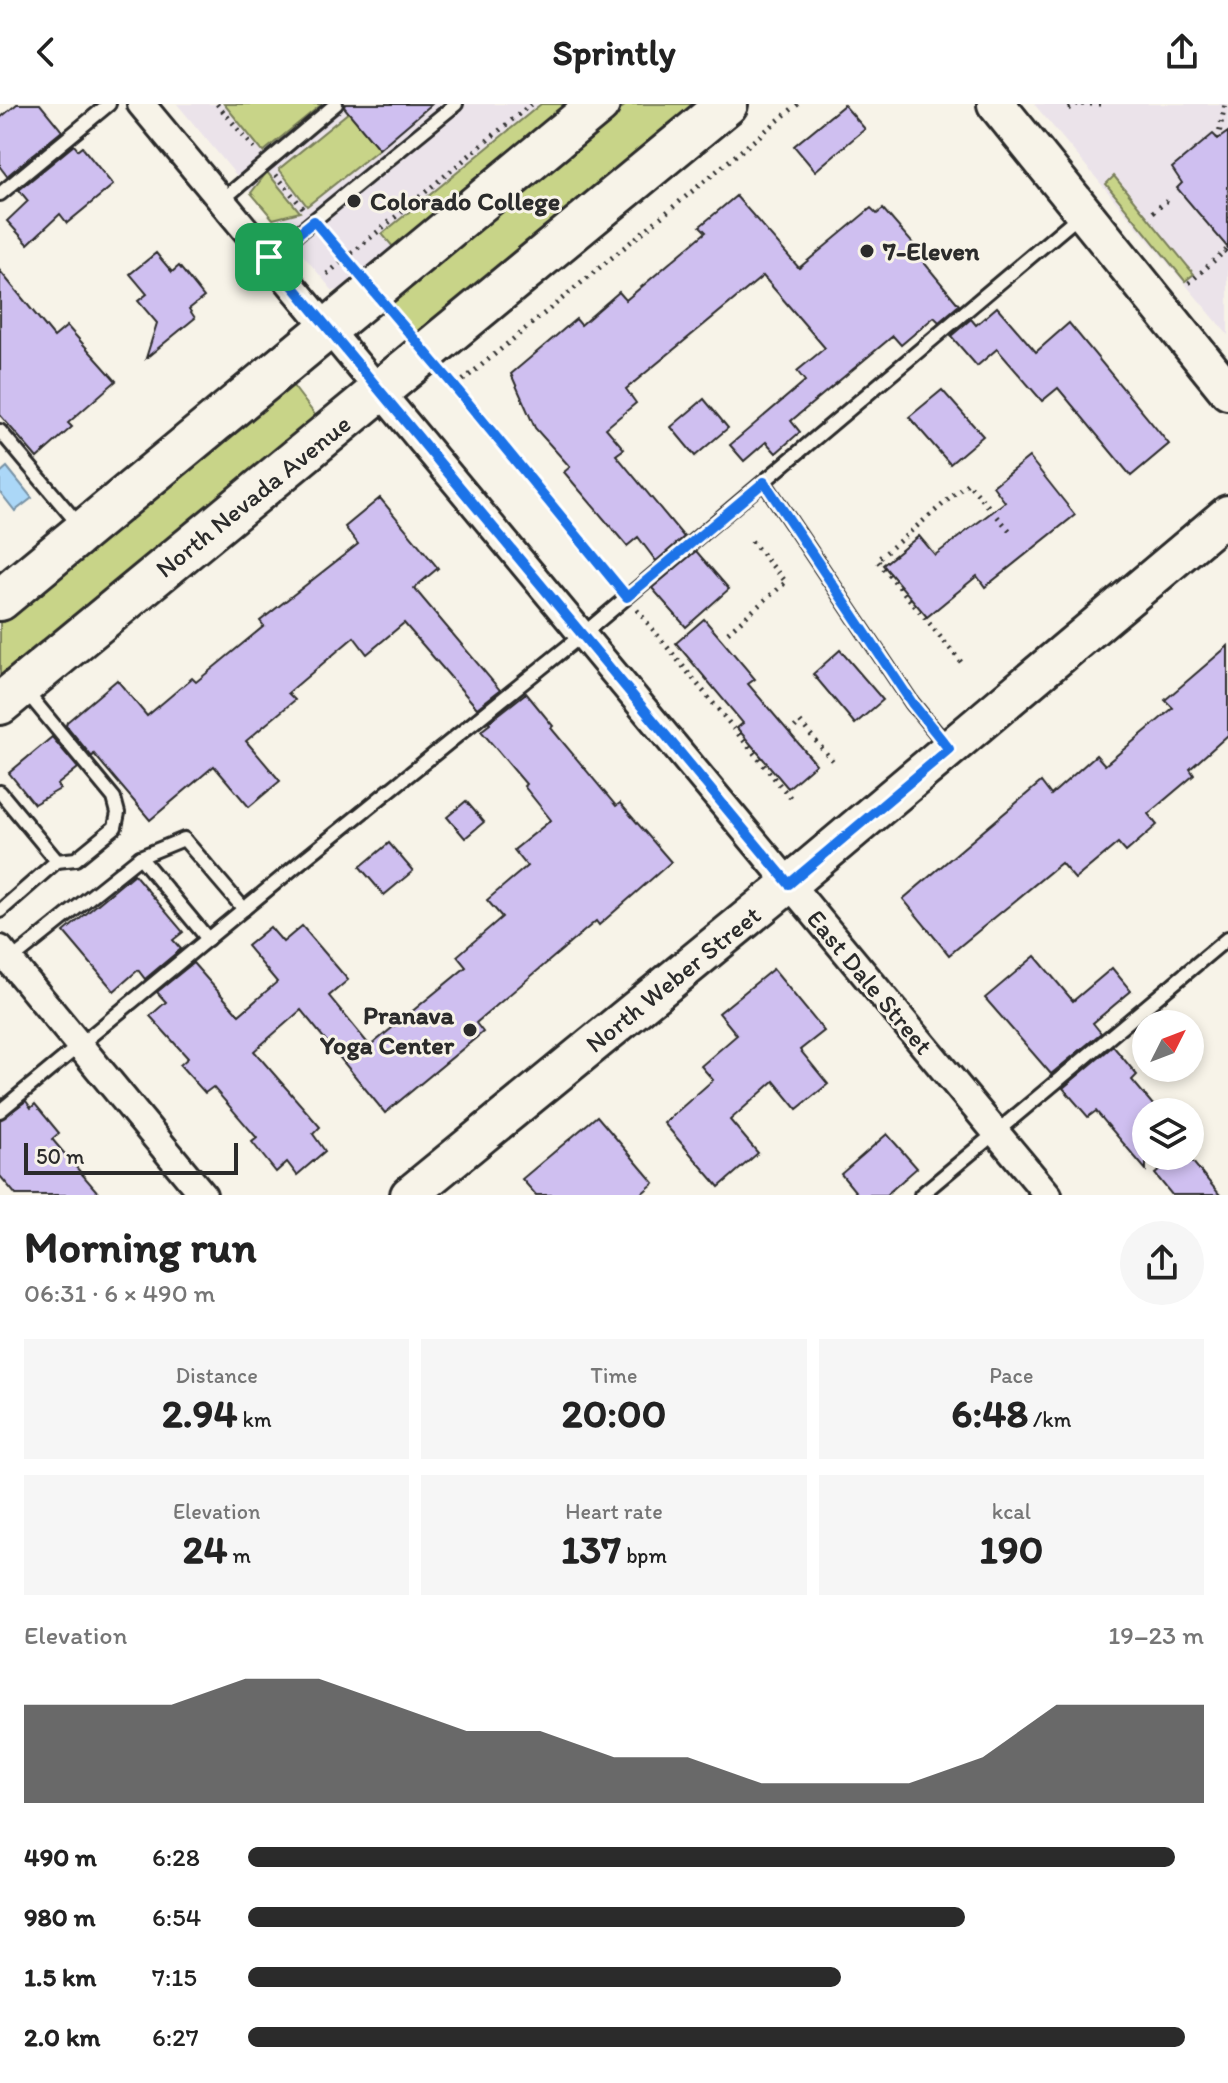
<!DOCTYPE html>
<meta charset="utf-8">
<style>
:root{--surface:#fff;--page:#f6f6f6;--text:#222;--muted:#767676;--accent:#2b2b2b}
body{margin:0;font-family:Itim,sans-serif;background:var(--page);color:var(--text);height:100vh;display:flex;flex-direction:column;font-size:30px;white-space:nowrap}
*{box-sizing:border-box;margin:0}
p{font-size:26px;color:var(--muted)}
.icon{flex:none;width:44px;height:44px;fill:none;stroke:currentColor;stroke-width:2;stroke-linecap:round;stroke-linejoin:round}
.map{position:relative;height:1091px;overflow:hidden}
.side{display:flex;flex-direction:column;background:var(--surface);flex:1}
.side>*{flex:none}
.needle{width:52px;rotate:48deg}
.fabs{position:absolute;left:1132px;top:906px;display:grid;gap:16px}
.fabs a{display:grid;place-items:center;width:72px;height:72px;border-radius:50%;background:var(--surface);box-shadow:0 4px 12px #0003;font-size:40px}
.scale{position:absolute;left:24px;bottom:20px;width:214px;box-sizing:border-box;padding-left:8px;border:4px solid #2b2b2b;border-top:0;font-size:22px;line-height:28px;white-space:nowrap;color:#2b2b2b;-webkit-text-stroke:6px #f7f3e8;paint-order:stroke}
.pin{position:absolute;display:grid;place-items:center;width:68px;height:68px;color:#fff;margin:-34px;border-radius:16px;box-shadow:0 4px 12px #0006}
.round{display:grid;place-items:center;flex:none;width:84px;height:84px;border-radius:42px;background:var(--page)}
.headline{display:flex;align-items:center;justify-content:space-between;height:136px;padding:0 24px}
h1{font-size:44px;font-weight:800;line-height:60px}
.stats{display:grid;grid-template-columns:repeat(3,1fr);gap:12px;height:136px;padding:8px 24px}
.stats div{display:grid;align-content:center;border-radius:0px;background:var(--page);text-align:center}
.stats b{font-size:40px;font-weight:800}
.stats small{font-size:22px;font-weight:400}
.stats p{font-size:22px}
.chart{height:224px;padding:16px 24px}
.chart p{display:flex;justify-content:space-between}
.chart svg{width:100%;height:144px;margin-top:8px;fill:var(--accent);opacity:.7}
ul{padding:0 24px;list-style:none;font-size:26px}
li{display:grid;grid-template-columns:128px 96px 1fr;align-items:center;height:60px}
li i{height:20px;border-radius:10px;background:var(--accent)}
header{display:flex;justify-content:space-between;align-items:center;height:104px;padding:0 24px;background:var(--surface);font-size:36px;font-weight:800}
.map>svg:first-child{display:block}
</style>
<header><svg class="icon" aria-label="back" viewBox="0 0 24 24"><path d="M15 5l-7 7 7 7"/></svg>Sprintly<svg class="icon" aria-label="share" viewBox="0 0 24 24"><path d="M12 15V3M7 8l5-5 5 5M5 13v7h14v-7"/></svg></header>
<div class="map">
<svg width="1228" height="1091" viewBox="0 0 1228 1091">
<rect width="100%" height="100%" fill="#f7f3e8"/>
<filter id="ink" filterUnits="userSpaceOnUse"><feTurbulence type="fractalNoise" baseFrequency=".0125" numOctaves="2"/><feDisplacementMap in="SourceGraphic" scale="16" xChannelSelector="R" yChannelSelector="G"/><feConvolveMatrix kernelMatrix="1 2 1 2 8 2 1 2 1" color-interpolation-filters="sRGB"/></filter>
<g filter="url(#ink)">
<g fill="#ebe3ea">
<polygon points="177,0 568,0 343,185 333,187"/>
<polygon points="1034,0 1228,0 1228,231"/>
</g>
<g fill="#c8d488" stroke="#7a805a" stroke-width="2">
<polygon points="224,0 322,0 263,48"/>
<polygon points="541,0 568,0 394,144 382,130"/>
<polygon points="627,0 694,0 414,231 386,198"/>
<polygon points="349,8 379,45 307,102 279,65"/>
<polygon points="267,68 300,108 273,115 251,89"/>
<polygon points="1114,72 1194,170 1185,177 1106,80"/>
<polygon points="290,278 316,312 0,573 0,519"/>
</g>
<polygon fill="#abd7f7" stroke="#7892a5" stroke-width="2" points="7,363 32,394 15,407 0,388 0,369"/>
<g fill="#cfbff0" stroke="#2b2b2b" stroke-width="2">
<polygon points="17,0 40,0 62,27 7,72 0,63 0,14"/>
<polygon points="345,0 432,0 379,45 344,3"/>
<polygon points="844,1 865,25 815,67 794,42"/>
<polygon points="1228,28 1228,144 1177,84 1182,79 1172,64 1213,30 1218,35"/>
<polygon points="74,41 78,46 82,43 113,81 67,119 60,110 28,140 7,117 28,97 19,86"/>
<polygon points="736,92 799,164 871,104 877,110 883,105 915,142 912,144 959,201 939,218 934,213 901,241 893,232 791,317 800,328 776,349 766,338 744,357 730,341 805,277 797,267 825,244 763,172 626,285 636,299 606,324 624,345 616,351 684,433 656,457 638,433 627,442 564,368 570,363 535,324 511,270 576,215 581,221 619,188 626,196 706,128 700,122"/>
<polygon points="156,149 172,168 179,162 204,193 189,205 195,214 146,254 157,219 138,197 147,190 130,170"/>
<polygon points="0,167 54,233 67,222 116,277 68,319 72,323 37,354 0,311"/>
<polygon points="997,203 1036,248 1069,219 1169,340 1131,372 1058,284 1042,297 997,245 977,262 951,232 971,215 976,221"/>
<polygon points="942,286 983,332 950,360 909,313"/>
<polygon points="704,295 728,324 695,352 671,323"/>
<polygon points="1029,353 1075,411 985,483 977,472 927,513 883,461 919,432 935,451 1005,398 993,382"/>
<polygon points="380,394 438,464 414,484 500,586 477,604 404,519 367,550 354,533 288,589 295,596 246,637 280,677 249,703 214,662 150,716 94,650 92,653 66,621 67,618 117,576 147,612 192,574 196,578 264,522 260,517 358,440 345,423"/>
<polygon points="696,447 729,485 686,523 652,484"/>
<polygon points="704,515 755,575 748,580 816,660 788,684 737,624 743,619 676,539"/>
<polygon points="1228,542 1228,631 1190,665 1194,671 1148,710 1157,721 1126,748 1118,739 1075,775 1061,759 949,851 903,795 1041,678 1051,691 1096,651 1105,661 1173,604 1165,596"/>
<polygon points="840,546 883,596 855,620 813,570"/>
<polygon points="526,589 553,622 551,624 616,702 620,699 671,758 599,821 596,817 476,919 483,928 385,1009 301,906 254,947 320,1023 313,1030 325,1047 297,1071 287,1058 276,1068 252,1038 257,1034 213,983 205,989 180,961 188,954 150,912 166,898 157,888 193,859 239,911 277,878 247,842 270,823 283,838 302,822 348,876 329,892 370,942 466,863 457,852 502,813 487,796 527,762 514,746 551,716 524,682 526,680 481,627 490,620 489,618"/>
<polygon points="52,633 78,664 57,681 60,685 34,700 9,669"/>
<polygon points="466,697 484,718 465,734 447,713"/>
<polygon points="389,739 413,767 384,791 360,763"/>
<polygon points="134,770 183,828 173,836 181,845 145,875 138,866 114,887 64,828"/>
<polygon points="1035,852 1073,897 1112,864 1131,887 1093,919 1101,929 1051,970 985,894"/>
<polygon points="773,865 824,927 800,946 828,980 797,1005 774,977 730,1016 758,1049 719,1083 664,1019 713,976 701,962 737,931 719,909"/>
<polygon points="1113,942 1137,971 1132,976 1159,1008 1146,1008 1146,1066 1096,1007 1088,1013 1063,984"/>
<polygon points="26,997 31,1004 35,1000 59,1029 52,1035 100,1091 16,1091 0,1072 0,1016"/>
<polygon points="597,1012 654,1079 640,1091 536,1091 522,1075"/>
<polygon points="887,1030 917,1064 886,1091 858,1091 841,1070"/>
<polygon points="1178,1052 1188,1052 1220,1091 1172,1091 1155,1070"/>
</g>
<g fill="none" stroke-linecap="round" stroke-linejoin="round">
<defs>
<g id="lane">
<polyline points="0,90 109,0"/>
<polyline points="221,97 336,0"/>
<polyline points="269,153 456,0"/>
<polyline points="0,327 79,421"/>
<polyline points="764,378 912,599 947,642"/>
<polyline points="24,585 114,694 118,709 115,723 76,755 57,757"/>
<polyline points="0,688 57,757 0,807"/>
<polyline points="140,753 208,835"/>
<polyline points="10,857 140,753 184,735 244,805"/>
<polyline points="0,1007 297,761 582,531 1081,110"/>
<polyline points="921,1091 1228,834"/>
</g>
<g id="street">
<polyline points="141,0 1048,1091"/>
<polyline points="0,845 203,1091"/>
</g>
<g id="secondary">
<polyline points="996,0 1228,287"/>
<polyline points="409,1091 789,780 1228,410"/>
</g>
<g id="primary">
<polyline points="0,496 599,0"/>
<polyline points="0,600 727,0"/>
</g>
</defs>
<use href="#lane" stroke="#2b2b2b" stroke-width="18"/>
<use href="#street" stroke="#2b2b2b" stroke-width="32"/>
<use href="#secondary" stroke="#2b2b2b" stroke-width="42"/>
<use href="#primary" stroke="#2b2b2b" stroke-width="46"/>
<g stroke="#2b2b2b" stroke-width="5" stroke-dasharray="2 6" stroke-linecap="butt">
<polyline points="217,0 255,45"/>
<polyline points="1082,0 1102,0"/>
<polyline points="1069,5 1077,0"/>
<polyline points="1218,35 1225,0"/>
<polyline points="276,71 303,104"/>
<polyline points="1153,108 1168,96"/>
<polyline points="325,130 352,162"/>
<polyline points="327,170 531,0"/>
<polyline points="1189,179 1225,147 1228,150"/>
<polyline points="616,479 455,283 798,0"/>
<polyline points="637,506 793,697"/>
<polyline points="728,528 786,478 748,433"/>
<polyline points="961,558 877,456 968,379 1010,427"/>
<polyline points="789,629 800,618 836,661"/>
</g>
<use href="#lane" stroke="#f7f3e8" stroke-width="12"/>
<use href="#street" stroke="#f7f3e8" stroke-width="26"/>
<use href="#secondary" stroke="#f7f3e8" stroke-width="36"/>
<use href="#primary" stroke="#f7f3e8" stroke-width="40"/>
</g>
</g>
<g fill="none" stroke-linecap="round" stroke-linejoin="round" filter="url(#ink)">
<defs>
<polygon id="route" points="314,117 455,283 627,493 764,378 912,599 949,645 789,780 269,153"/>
</defs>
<use href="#route" stroke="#fff" stroke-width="16"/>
<use href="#route" stroke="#1a73e8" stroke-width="10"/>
</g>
<g fill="#2b2b2b" stroke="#f7f3e8" stroke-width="3">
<circle cx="354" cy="97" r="8"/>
<circle cx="867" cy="147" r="8"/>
<circle cx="470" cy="926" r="8"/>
</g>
<g text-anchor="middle" stroke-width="6" stroke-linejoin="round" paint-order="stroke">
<g font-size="26" font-weight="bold" fill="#2b2b2b" stroke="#f7f3e8" text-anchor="start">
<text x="370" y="106">Colorado College</text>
<text x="883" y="156">7-Eleven</text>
<text x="454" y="920" text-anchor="end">Pranava<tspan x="454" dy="30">Yoga Center</tspan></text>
</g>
<g font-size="26" fill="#2b2b2b" stroke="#f7f3e8">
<text transform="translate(253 392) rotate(-39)" y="9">North Nevada Avenue</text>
<text transform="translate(673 875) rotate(-39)" y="9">North Weber Street</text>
<text transform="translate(870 878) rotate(50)" y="9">East Dale Street</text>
</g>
</g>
</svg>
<div class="fabs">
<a><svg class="needle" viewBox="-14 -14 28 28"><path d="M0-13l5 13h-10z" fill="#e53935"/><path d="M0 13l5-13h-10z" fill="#767676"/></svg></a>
<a><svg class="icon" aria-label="layers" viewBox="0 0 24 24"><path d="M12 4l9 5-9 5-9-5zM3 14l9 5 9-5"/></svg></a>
</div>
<div class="scale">50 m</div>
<div class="pin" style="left:269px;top:153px;background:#1e9e55"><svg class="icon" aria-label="arrive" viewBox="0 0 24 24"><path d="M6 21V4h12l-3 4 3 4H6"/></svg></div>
</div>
<section class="side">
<div class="headline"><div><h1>Morning run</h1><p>06:31 · 6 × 490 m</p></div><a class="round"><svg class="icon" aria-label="share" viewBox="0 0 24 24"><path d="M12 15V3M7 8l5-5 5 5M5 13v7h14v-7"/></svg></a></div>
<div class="stats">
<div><p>Distance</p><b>2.94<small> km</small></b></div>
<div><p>Time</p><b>20:00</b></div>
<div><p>Pace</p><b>6:48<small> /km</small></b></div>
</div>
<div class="stats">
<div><p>Elevation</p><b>24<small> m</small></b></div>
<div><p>Heart rate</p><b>137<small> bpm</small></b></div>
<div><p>kcal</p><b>190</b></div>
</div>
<div class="chart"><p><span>Elevation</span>19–23 m</p>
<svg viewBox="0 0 160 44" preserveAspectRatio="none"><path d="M0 44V14L10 14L20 14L30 6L40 6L50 14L60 22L70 22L80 30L90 30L100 38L110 38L120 38L130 30L140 14L150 14L160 14V44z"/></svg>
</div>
<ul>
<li><b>490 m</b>6:28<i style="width:97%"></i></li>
<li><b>980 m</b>6:54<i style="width:75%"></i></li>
<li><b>1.5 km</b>7:15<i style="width:62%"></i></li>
<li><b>2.0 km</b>6:27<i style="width:98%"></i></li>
</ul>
</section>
